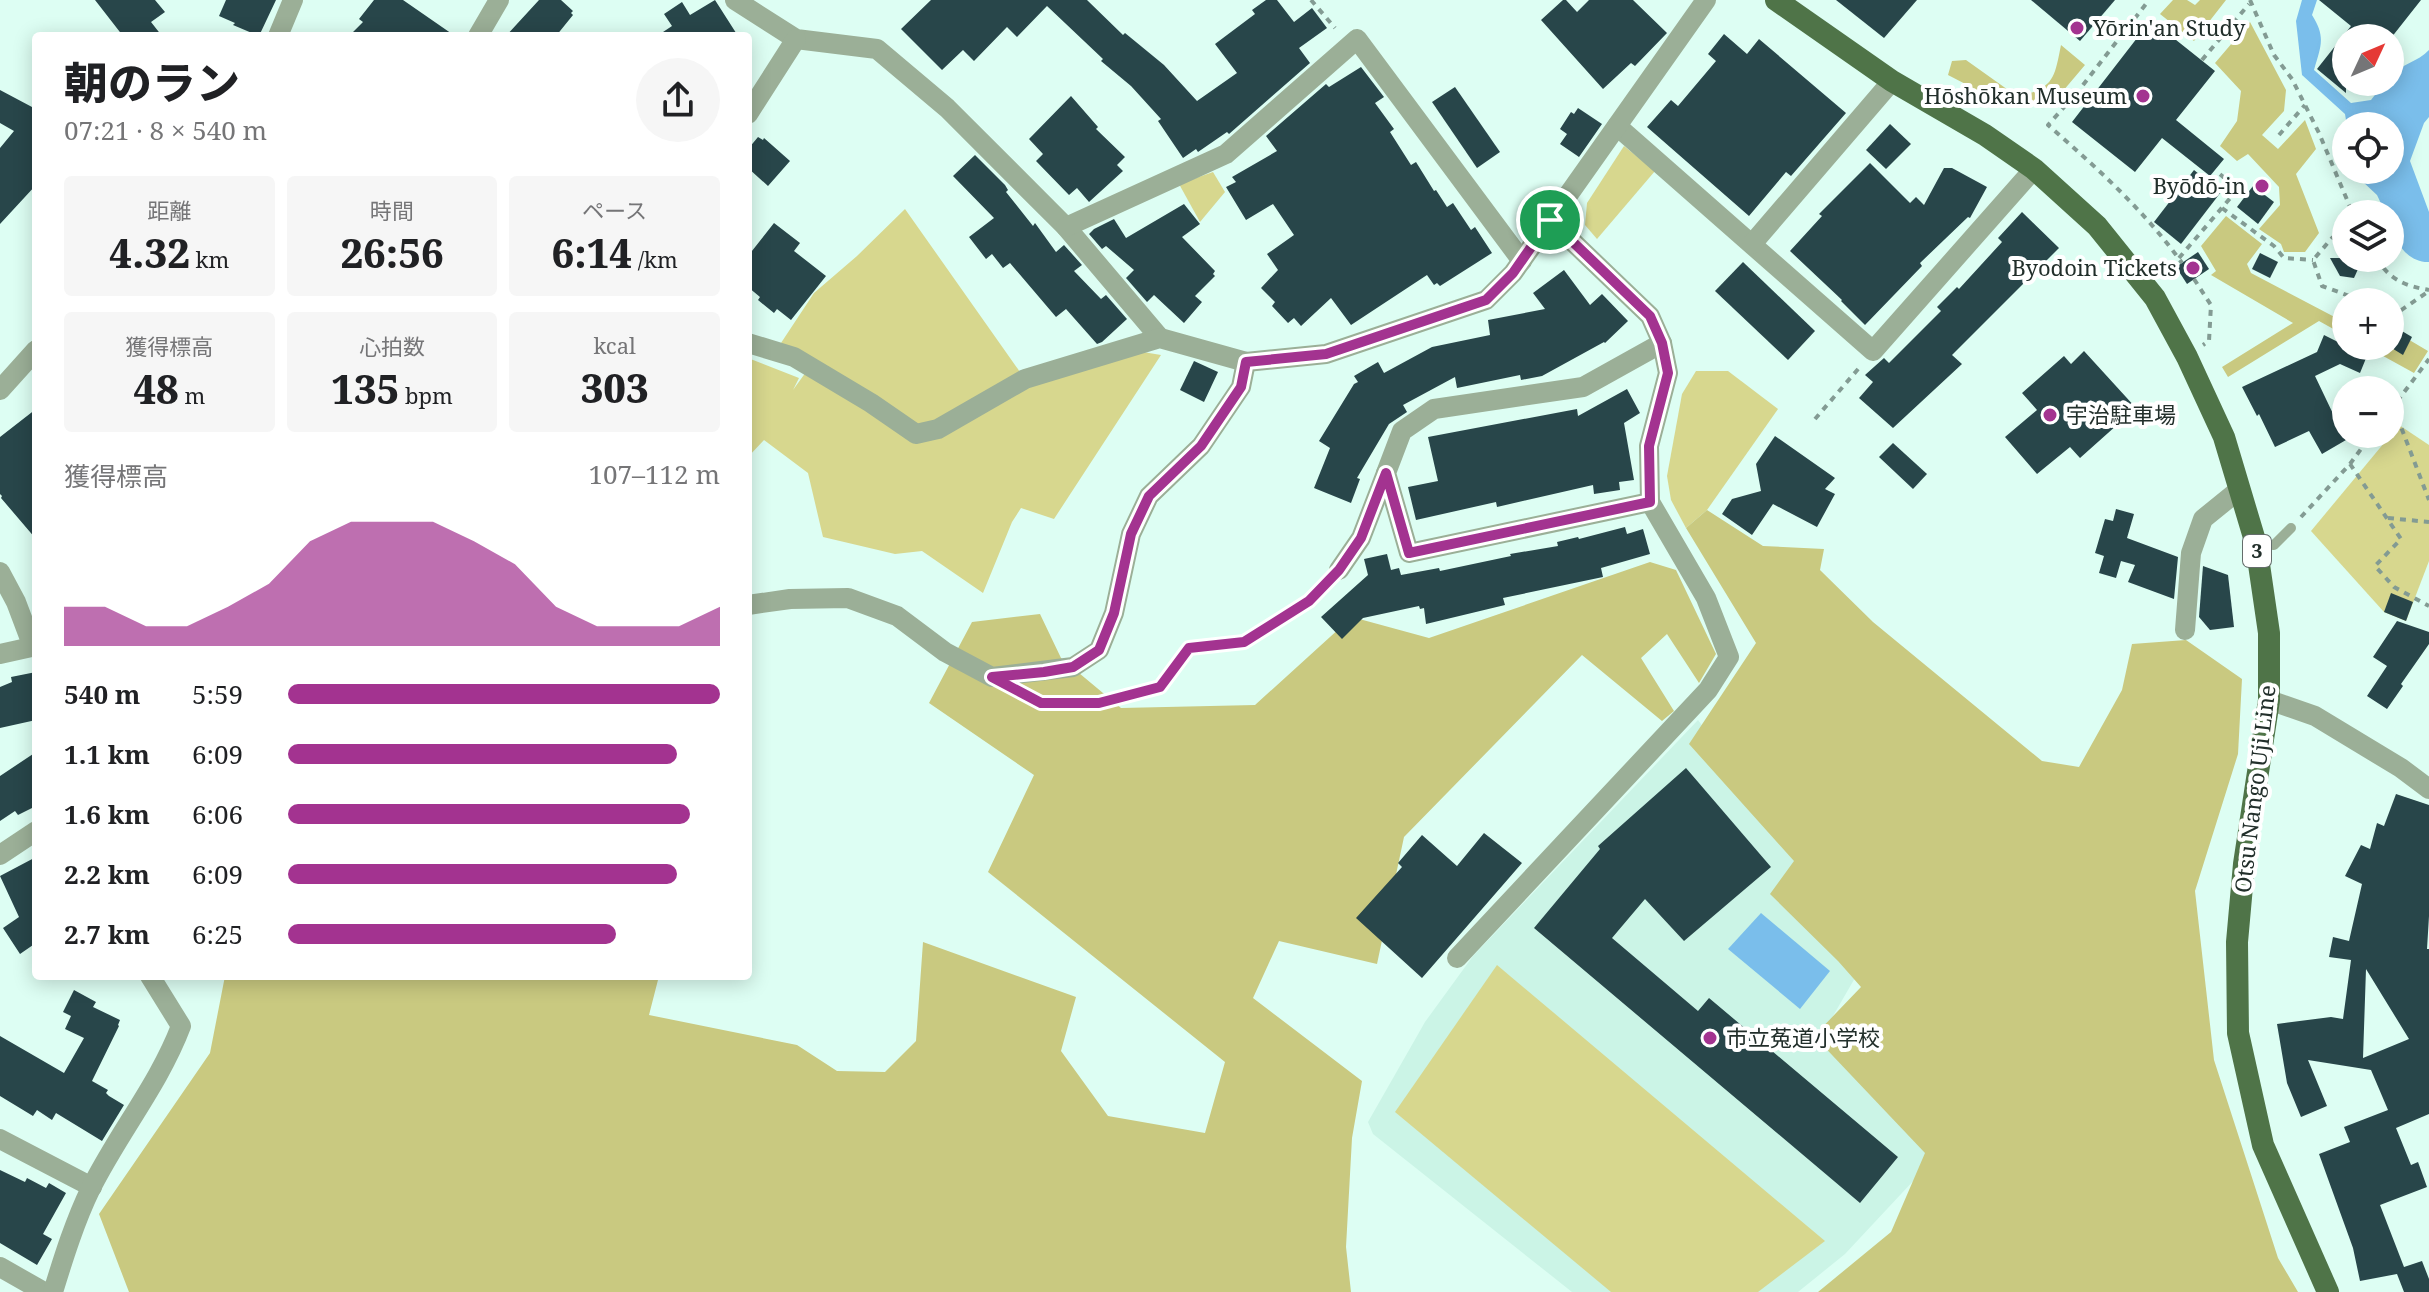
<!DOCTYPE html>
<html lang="ja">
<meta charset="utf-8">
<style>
:root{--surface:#fff;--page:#f6f6f6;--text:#202124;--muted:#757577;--accent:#a33390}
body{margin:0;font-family:"Noto Serif","Noto Sans JP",serif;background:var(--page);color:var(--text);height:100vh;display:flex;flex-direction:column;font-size:30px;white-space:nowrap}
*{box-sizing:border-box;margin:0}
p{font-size:26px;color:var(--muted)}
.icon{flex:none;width:44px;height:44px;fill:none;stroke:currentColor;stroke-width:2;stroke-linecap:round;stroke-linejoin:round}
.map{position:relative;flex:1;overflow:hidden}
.drawer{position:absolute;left:32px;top:32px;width:720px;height:948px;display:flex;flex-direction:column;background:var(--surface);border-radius:8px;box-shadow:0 4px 20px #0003}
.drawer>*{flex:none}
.needle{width:52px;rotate:46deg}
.controls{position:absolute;left:2332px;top:24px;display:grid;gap:16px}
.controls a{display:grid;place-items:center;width:72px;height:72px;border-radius:50%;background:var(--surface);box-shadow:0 4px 20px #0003;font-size:40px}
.pin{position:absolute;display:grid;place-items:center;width:68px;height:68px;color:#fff;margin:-34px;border:4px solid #fff;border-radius:50%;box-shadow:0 2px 8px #0007}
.round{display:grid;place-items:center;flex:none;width:84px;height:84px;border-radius:42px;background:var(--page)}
.headline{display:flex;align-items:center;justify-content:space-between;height:136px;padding:0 32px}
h1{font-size:44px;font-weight:800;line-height:60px}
.stats{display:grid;grid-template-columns:repeat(3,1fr);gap:12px;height:136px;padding:8px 32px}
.stats div{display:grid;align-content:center;border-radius:8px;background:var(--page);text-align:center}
.stats b{font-size:40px;font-weight:800}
.stats small{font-size:22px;font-weight:400}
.stats p{font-size:22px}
.chart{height:224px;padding:16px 32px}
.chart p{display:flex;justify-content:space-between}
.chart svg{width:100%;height:144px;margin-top:8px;fill:var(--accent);opacity:.7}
ul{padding:0 32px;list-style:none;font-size:26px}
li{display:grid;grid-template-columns:128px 96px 1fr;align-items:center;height:60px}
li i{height:20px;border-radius:10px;background:var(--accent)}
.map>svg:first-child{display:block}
</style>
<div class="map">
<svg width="2429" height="1292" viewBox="0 0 2429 1292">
<rect width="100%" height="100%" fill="#ddfef3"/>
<polygon fill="#cbf4e6" points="1698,720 1803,862 1859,971 1822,1035 1944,1148 1845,1254 1798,1292 1572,1292 1373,1134 1368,1122 1425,1022 1473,956"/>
<g fill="#d7d78e">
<polygon points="1624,146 1655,171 1597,239 1585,225 1587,203"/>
<polygon points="1213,172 1225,192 1200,222 1179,184"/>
<polygon points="905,209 1020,372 930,424 913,426 781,343 814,293 857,256"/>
<polygon points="1143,352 1161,355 1054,519 1021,508 1012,522 983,593 922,551 895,554 823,537 808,473 764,440 748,457 748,358 799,378 793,390 806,372 908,436 1028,387"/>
<polygon points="1696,371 1728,371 1778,409 1707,510 1686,528 1671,500 1667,476 1682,394"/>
<polygon points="2399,425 2429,445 2429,561 2406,621 2384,612 2311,531"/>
<polygon points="1497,965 1825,1241 1758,1292 1611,1292 1395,1112"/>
</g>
<g fill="#c9c980">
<polygon points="2173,0 2187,0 2195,5 2200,0 2226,0 2194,41 2160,14"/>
<polygon points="2250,22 2286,90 2284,111 2262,135 2278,149 2305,120 2316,149 2296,174 2319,233 2305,252 2284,252 2281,244 2259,229 2280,205 2279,187 2248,154 2237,161 2220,146 2237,121 2241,91 2215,63"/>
<path d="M 2061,45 L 2085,65 L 2052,104 L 2045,102 L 2006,105 L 1948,75 L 1952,61 L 1966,60 L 2018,97 C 2054,87 2054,80 2061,45 Z"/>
<polygon points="2226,216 2262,244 2247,264 2251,273 2346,323 2346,336 2319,321 2228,377 2222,367 2293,323 2211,275 2216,271 2201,246"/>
<polygon points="2406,338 2428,351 2414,373 2365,346 2390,346"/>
<polygon points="1707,510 1763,546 1824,549 1820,570 1873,622 2042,761 2079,767 2122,690 2132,644 2186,640 2242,679 2238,754 2195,891 2214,1060 2278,1258 2298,1292 1818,1292 1891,1232 1925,1153 1814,1036 1861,987 1838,961 1770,894 1794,861 1689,744 1756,643 1686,528"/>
<polygon points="1650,562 1676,570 1716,654 1699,683 1667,634 1641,658 1674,711 1662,721 1582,655 1404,837 1377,964 1279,941 1253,998 1362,1081 1352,1138 1346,1247 1351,1292 129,1292 99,1214 210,1053 225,976 659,976 649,1015 797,1045 837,1071 885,1072 916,1041 923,942 1076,997 1061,1051 1108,1116 1205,1133 1225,1062 988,872 1034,775 929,703 972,622 1040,614 1061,658 1121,708 1255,705 1352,617 1429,638"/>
</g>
<g fill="#7abeeb">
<path d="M 2302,0 L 2317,0 L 2312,15 C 2326,37 2321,46 2314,70 L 2351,103 L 2371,100 L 2385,82 L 2390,82 L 2390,76 C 2401,64 2418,62 2429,50 L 2429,117 L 2424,123 L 2410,161 L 2429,212 L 2429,262 C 2405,263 2390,236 2390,214 L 2386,214 L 2377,195 L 2362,181 L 2358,170 L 2390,170 L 2390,126 L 2347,126 L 2345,114 L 2302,75 L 2296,21 Z"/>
<polygon points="1761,913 1830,971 1800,1009 1728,949"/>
</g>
<g fill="#28464a" fill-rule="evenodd">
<polygon points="95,0 155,0 165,12 151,22 162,36 123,36"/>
<polygon points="226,0 276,0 259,36 233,25 235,23 219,16"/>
<polygon points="374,0 403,0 455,36 349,36 363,22 359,19"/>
<polygon points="539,0 561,0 573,11 571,13 573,15 556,36 506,36"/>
<polygon points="715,0 738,36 657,36 672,26 664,14 682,2 690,15"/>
<polygon points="931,0 1087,0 1123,35 1125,33 1164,65 1197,101 1237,73 1215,44 1255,14 1252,10 1266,0 1277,0 1294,22 1312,8 1327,28 1299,48 1310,63 1229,134 1227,132 1198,152 1196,149 1183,158 1158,121 1161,119 1131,86 1101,61 1103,59 1047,6 1017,37 1007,27 974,61 963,50 942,70 901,29"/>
<polygon points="1563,0 1566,0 1577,12 1589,0 1633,0 1667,33 1635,66 1631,63 1603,89 1541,20"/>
<polygon points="1836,0 1917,0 1884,38"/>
<polygon points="2031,0 2115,0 2080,41"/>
<polygon points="2319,0 2421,0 2391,38 2346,38 2346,93 2317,69 2351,26"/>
<polygon points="2151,20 2215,71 2176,120 2224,159 2210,176 2162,138 2135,172 2072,122"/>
<polygon points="1724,34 1747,54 1759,39 1846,113 1791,176 1786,172 1749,216 1647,127 1671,100 1678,106 1716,61 1708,54"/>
<polygon points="1361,67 1384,97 1375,103 1394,129 1390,132 1411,165 1416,162 1434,191 1436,190 1447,207 1453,203 1471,230 1475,227 1492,253 1440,286 1437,283 1434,285 1427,275 1351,325 1331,298 1301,326 1294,318 1288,323 1272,306 1275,302 1261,288 1278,270 1267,254 1294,235 1273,204 1246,220 1226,187 1236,182 1232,177 1277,151 1266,136 1326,84 1329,87"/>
<polygon points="1455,87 1500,152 1477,168 1432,102"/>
<polygon points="0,90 32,107 36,102 36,185 0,224 0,148 14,131 0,123"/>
<polygon points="1071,96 1098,127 1096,129 1125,157 1117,165 1123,171 1089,202 1077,188 1069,195 1036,161 1043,154 1029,139"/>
<polygon points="1578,108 1602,124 1579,157 1560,144 1567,134 1560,129 1571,112 1574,114"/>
<polygon points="1890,124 1911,144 1886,169 1866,150"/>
<polygon points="758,137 763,140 764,138 790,161 768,186 748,168 748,149"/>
<polygon points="975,155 1005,185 1008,190 1006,192 1033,226 1035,223 1056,252 1064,245 1082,265 1074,271 1101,299 1106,295 1127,319 1102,342 1097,344 1066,309 1056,317 1010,263 1003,268 992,254 986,259 969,237 994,218 953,176"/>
<polygon points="1870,163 1910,203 1916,197 1924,205 1944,168 1952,168 1987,187 1970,218 1968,217 1920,263 1922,266 1865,325 1841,301 1842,300 1790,251 1822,216 1819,214"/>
<polygon points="2194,170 2221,192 2181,244 2154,222"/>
<polygon points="2253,186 2274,202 2258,224 2237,207"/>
<polygon points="1184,204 1200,224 1182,237 1215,271 1213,274 1215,276 1195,296 1202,302 1184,323 1154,295 1147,302 1126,278 1134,270 1106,246 1102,249 1089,234 1094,229 1114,219 1126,238"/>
<polygon points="2022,212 2059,248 1952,355 1962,364 1893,428 1859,398 1873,382 1865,375 1884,358 1889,363 1941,311 1937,307 1957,287 1959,289 2002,242 1998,238"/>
<polygon points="774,223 800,243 794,251 826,276 791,320 777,309 774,313 758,300 760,297 748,287 748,256"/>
<polygon points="2198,252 2209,269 2187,284 2176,267"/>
<polygon points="2260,253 2278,262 2270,278 2252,269"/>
<polygon points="2330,258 2363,258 2354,278 2340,276"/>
<polygon points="1743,262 1815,331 1788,360 1715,291"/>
<polygon points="1564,270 1590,305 1602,294 1628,321 1605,343 1604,342 1542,376 1521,380 1520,375 1457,388 1455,377 1403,405 1407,412 1389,424 1357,478 1360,479 1351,503 1314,488 1330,448 1319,441 1354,384 1358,382 1354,376 1378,362 1384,373 1432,347 1490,335 1488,320 1545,309 1533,293"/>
<polygon points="2390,324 2412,337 2403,355 2390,347"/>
<polygon points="2324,335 2346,346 2371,346 2360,373 2340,364 2315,376 2336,420 2346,414 2346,440 2322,454 2309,431 2275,447 2259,414 2257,416 2242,387 2317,352"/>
<polygon points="2084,351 2136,408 2080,458 2070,447 2037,474 2005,437 2037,410 2022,393 2064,356 2071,364"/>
<polygon points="1194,361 1218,372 1204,402 1180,390"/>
<polygon points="1627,389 1640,413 1624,423 1634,480 1619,482 1620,490 1594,494 1593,485 1497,507 1496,502 1416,520 1408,487 1438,481 1428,437 1577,409 1578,416"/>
<polygon points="36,409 36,539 1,498 2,496 0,494 0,437"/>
<polygon points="1775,436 1835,478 1825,489 1835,494 1817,527 1773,504 1752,535 1722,514 1732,499 1761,491 1756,464"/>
<polygon points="1893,443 1927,474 1913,489 1879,457"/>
<polygon points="2116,509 2134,514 2127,538 2178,557 2174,599 2128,582 2135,565 2121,561 2116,578 2099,573 2104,556 2095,553 2105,519 2113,521"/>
<polygon points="1625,527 1627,534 1643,529 1650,554 1601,568 1603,577 1503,598 1505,605 1426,624 1424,608 1420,609 1419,606 1363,618 1342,639 1321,617 1368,575 1364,559 1387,554 1391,570 1399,568 1401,575 1439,568 1440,571 1511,556 1510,554 1558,546 1557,542 1578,537 1579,539"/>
<polygon points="2203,566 2228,575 2234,627 2210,630 2199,617"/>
<polygon points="2391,593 2413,602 2406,621 2384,612"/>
<polygon points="2397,621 2429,632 2429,644 2401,684 2403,686 2387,709 2367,696 2387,666 2373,657"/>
<polygon points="36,672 36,720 0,728 0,687 12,682 11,677"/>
<polygon points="36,752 36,806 18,815 15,811 0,821 0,776"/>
<polygon points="1686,768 1771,867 1684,941 1645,899 1612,938 1698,1011 1709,998 1898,1157 1860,1203 1534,928 1600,849 1598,846"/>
<path d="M 2396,794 L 2429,805 L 2429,916 L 2427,949 L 2429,949 L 2429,1114 L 2396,1128 L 2411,1165 L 2418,1162 L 2427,1187 L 2380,1205 L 2404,1267 L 2422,1261 L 2429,1279 L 2429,1292 L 2404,1292 L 2397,1274 L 2360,1281 L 2353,1248 L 2319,1154 L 2350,1142 L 2344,1127 L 2388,1110 L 2371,1070 L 2308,1060 L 2327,1106 L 2301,1117 L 2287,1083 L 2277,1024 L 2331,1017 L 2343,1019 L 2351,960 L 2329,957 L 2333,937 L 2349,941 L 2362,884 L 2345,876 L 2361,845 L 2370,849 L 2377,823 L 2384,826 ZM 2366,969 L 2409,1039 L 2363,1058 Z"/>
<polygon points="1484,833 1522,863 1422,978 1356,918 1402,867 1398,863 1422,835 1457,866"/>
<polygon points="36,857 36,950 33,945 20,954 3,928 19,917 0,876"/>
<polygon points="74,990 96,1002 93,1007 120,1020 118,1025 119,1026 92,1081 108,1090 106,1093 109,1096 124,1105 102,1141 56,1113 52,1120 37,1110 33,1116 0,1096 0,1036 64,1073 84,1038 65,1029 71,1016 63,1012"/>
<polygon points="0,1170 25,1182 27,1178 46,1188 49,1183 66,1193 43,1234 52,1239 37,1265 0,1243"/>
</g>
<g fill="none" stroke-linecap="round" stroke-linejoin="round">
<g stroke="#839b93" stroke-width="4" stroke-dasharray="6 6" stroke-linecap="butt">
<polyline points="1311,0 1335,28"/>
<polyline points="2250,0 2274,55 2292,79 2319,133 2353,214"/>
<polyline points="2202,60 2249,4"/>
<polyline points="2083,85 2149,0"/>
<path d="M 2074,96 L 2048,125 C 2097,168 2144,210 2182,263"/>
<polyline points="2279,135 2305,105"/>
<polyline points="2222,208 2274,246 2284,258 2313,260"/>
<polyline points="2346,229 2332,238 2313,260 2322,286 2366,302"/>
<polyline points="2179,258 2238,189 2216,171"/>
<path d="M 2377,258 C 2388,279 2405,286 2429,290"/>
<polyline points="2194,279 2211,305 2209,341 2203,345"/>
<polyline points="2390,311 2397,313 2429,291"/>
<polyline points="2393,406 2429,500"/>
<polyline points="2390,411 2429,359"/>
<polyline points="1815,419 1859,368"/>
<polyline points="2350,464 2401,539 2375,566 2394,587 2429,606"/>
<polyline points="2301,517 2350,464 2372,434"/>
<polyline points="2388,518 2429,522"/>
<polyline points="1027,696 1041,703 1099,703 1160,687 1189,648 1244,642 1309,601 1324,586"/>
</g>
<polyline stroke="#9baf97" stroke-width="10" points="2256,544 2274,545 2291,528"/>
<g stroke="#9baf97" stroke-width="20">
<polyline points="735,0 796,39 877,49 947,108 1066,227 1160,338"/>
<polyline points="278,36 293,0"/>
<polyline points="478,36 499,0"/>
<polyline points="748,114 796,39"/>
<polyline points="1617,126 1873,351 2034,169"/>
<polyline points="1066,227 1226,154 1357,39 1522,261"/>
<polyline points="1752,244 1892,81"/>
<polyline points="748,343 794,357 871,403 916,434 938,429 1025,379 1160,338 1246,362 1326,354 1486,300 1513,273 1706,0"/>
<polyline points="0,390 36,350"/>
<polyline points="1650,502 1409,553 1386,473 1402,431 1434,409 1583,387 1662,343"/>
<polyline points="1339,570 1361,538 1386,473"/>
<polyline points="0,572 16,602 33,647"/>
<polyline points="748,605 790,599 848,598 897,616 945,652 992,677 1073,667 1099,650 1114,613 1131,534 1149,496 1201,446 1241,387 1246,362"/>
<polyline points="2185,630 2191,553 2203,519 2240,489"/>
<polyline points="0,654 36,646"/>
<polyline points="2269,700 2315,716 2401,768 2429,789"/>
<polyline points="0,855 36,831"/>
<polyline points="1457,958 1708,690 1729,657 1706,598 1650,502 1649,446 1668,373 1662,343 1650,316 1550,220"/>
<polyline points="0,1139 92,1187"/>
<polyline points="0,1267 44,1292"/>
<path d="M 53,1292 C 64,1256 75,1221 91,1188 C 119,1132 159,1084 181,1026 L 150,976"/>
</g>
<polyline stroke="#4f7448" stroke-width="22" points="1776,0 1892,81 1985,135 2034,169 2097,226 2155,298 2187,357 2224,437 2256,544 2269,633 2269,700 2244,864 2237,942 2238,1033 2263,1145 2328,1292"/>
</g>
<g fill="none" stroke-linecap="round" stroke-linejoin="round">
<defs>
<polygon id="route" points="1550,220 1650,316 1662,343 1668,373 1649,446 1650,502 1409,553 1386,473 1361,538 1339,570 1309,601 1244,642 1189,648 1160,687 1099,703 1041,703 992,677 1044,672 1073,667 1099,650 1114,613 1131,534 1149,496 1201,446 1241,387 1246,362 1326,354 1486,300 1513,273"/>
</defs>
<use href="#route" stroke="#fff" stroke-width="16"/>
<use href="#route" stroke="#a33390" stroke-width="10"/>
</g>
<g fill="#a33390" stroke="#fff" stroke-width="3">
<circle cx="2077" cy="28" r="8"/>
<circle cx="2143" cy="96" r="8"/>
<circle cx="2262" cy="186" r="8"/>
<circle cx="2193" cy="268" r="8"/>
<circle cx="2050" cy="415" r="8"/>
<circle cx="1710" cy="1038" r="8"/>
</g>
<g text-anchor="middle" stroke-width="8" stroke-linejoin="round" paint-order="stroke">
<rect fill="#fff" stroke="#646d6b" stroke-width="2" x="2243" y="535" width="28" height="32" rx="6"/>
<g font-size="20" font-weight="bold" fill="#222f2b">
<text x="2257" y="558">3</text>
</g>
<g font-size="22" fill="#222f2b" stroke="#fff" text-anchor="start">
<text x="2093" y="36">Yōrin'an Study</text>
<text x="2127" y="104" text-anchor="end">Hōshōkan Museum</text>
<text x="2246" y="194" text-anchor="end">Byōdō-in</text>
<text x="2177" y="276" text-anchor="end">Byodoin Tickets</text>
<text x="2066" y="423">宇治駐車場</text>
<text x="1726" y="1046">市立菟道小学校</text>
</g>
<g font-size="22" fill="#222f2b" stroke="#fff">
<text transform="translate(2255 789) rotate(-83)" y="8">Otsu Nango Uji Line</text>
</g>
</g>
</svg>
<div class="controls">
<a><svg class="needle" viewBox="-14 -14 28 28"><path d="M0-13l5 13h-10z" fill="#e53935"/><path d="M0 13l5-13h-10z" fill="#757577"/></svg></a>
<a><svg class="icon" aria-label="locate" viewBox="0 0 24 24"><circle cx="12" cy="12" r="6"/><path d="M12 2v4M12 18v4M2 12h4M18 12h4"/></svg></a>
<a><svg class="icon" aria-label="layers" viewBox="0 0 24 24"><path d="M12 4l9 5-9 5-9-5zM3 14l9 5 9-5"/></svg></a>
<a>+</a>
<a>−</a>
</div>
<div class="pin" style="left:1550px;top:220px;background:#1e9e55"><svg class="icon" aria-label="arrive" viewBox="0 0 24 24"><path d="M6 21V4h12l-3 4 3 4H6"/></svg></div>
<section class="drawer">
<div class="headline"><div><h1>朝のラン</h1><p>07:21 · 8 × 540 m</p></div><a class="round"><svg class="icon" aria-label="share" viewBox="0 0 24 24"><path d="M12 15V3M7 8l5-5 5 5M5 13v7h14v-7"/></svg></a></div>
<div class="stats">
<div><p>距離</p><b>4.32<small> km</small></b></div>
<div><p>時間</p><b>26:56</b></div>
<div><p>ペース</p><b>6:14<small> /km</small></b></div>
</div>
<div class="stats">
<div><p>獲得標高</p><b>48<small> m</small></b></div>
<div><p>心拍数</p><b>135<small> bpm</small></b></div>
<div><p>kcal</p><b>303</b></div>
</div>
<div class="chart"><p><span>獲得標高</span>107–112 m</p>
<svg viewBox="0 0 160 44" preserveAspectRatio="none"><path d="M0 44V32L10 32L20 38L30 38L40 32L50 25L60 12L70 6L80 6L90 6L100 12L110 19L120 32L130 38L140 38L150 38L160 32V44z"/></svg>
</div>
<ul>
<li><b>540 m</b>5:59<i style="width:100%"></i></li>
<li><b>1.1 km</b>6:09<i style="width:90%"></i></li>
<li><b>1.6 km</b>6:06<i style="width:93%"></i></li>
<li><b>2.2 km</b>6:09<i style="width:90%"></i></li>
<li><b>2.7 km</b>6:25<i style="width:76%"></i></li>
</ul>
</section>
</div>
